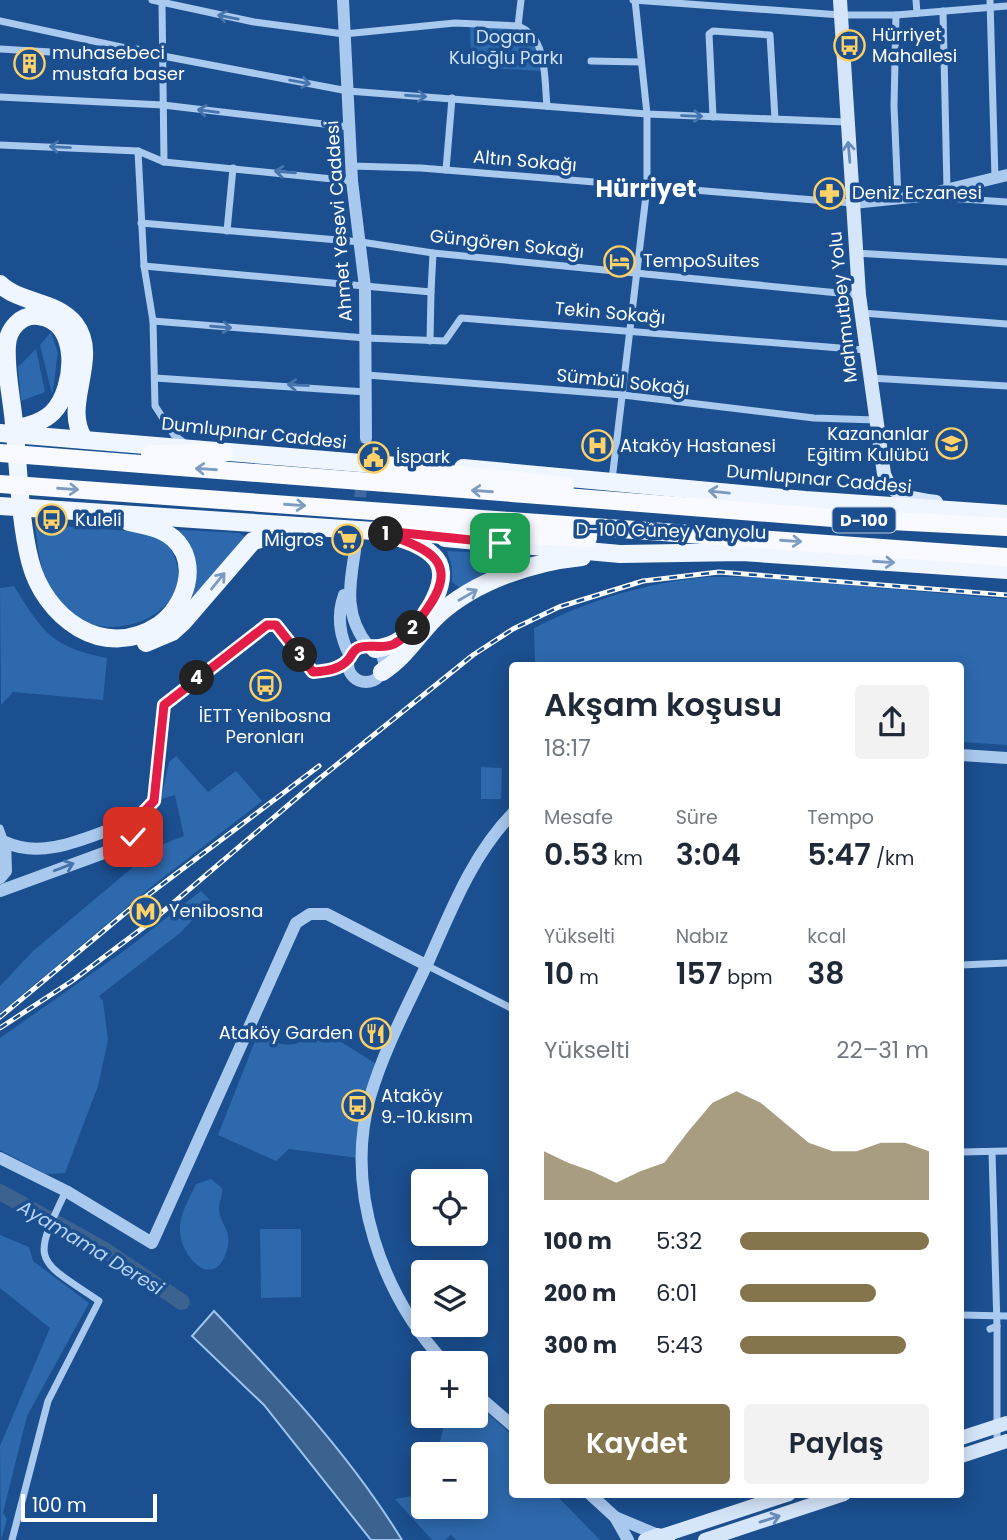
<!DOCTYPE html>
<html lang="tr">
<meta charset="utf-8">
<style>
:root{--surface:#fff;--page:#f2f2f3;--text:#1f2937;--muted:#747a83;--accent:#84754c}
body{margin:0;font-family:Poppins,sans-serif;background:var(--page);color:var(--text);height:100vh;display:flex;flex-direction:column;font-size:26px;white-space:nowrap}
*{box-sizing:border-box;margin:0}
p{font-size:23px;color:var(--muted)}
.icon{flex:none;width:38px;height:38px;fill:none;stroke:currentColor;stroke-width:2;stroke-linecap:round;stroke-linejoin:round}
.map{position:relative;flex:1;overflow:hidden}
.side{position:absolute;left:509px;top:662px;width:455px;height:836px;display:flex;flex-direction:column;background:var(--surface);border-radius:7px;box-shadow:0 4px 18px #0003}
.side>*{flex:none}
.fabs{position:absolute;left:411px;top:1169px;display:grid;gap:14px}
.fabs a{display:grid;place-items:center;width:77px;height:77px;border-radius:7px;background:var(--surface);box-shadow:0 4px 18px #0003;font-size:35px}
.scale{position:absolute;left:21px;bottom:18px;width:136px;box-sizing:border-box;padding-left:7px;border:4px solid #fff;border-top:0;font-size:19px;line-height:24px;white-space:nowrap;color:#fff;-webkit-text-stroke:5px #1b4f8f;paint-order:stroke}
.pin{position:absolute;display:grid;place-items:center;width:60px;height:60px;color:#fff;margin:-30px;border-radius:14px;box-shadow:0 4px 10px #0006}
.km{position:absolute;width:35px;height:35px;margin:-18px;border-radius:50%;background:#222;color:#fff;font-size:19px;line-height:35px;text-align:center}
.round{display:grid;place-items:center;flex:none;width:74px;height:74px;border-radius:7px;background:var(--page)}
.summary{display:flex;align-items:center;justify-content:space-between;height:119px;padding:0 35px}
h1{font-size:32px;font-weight:600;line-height:52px}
.stats{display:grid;grid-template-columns:repeat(3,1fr);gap:10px;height:119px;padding:7px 35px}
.stats div{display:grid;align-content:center}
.stats b{font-size:30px;font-weight:600}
.stats small{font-size:19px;font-weight:400}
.stats p{font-size:19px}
.chart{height:196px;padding:14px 35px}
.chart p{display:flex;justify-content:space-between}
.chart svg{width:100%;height:126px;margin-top:7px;fill:var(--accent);opacity:.7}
.button{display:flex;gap:14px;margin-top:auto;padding:14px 35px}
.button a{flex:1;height:80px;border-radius:7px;background:var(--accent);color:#fff;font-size:28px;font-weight:600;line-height:80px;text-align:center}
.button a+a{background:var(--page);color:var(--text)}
ul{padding:0 35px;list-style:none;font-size:23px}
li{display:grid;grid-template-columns:112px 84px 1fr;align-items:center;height:52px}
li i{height:18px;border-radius:9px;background:var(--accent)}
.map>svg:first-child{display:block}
</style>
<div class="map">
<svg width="1007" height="1540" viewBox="0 0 1007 1540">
<rect width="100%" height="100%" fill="#1b4f8f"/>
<g fill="#2e69ad">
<polygon points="470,25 517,26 539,41 542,71 471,67"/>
<path d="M 51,332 L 58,353 C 55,365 56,379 52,394 L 40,345 Z"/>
<polygon points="36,349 45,392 21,401 18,367"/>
<path d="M 35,524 L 143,532 L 166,542 C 217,612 95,661 54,597 C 40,574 38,549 35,524 Z"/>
<polygon points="181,530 239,533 245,537 192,599 196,573 177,531"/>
<polygon points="447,551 536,556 460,588 452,582 452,567"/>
<path d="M 707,577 L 752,577 L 1007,599 L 1007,745 L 961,742 L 961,665 L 535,665 L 534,628 C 589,600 645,583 707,577 Z"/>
<path d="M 14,586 C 43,633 52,647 107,658 L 103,700 L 13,692 L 1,705 L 0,588 Z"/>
<polygon points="176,756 208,792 236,771 262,801 156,883 0,1013 0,986 33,951 145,857 150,837 158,846 184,836 175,795 161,799 169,762"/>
<polygon points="481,767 502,768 501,799 481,799"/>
<polygon points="201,891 211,901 180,933 99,996 103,1001 108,1040 98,1086 65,1173 46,1174 0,1150 0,1038 124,951"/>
<path d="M 318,1027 L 376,1064 L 358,1158 L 289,1149 L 276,1161 L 218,1135 L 259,1031 C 279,1051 302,1049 318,1027 Z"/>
<path d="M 211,1179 L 222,1188 C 223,1196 219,1202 219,1209 C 219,1222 231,1230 228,1245 C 218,1298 172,1254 181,1219 C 184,1207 191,1195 196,1184 Z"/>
<polygon points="260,1229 301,1229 301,1297 261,1298"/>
<polygon points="0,1235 29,1247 33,1261 89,1303 27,1416 3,1513 7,1519 1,1540 0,1446 50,1328 0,1288"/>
<polygon points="476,1403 513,1436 513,1494 556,1495 600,1540 456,1540 451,1535 445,1540 432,1540 395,1499 423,1494 424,1507 476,1507 476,1454 437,1454 446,1416 476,1416"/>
</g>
<path fill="#3c6290" stroke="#9cc4f0" stroke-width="2" d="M 214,1311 C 282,1383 350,1455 402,1540 L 371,1540 L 264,1405 L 192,1336 Z"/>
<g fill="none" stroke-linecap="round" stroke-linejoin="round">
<polyline stroke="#3c6290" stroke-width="16" points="0,1192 103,1249 182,1302"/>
<polyline stroke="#3d69a0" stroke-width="12" stroke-dasharray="12 6" stroke-linecap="butt" points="355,551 366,438"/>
<g stroke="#a9c9ee" stroke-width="7">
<path d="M 152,0 L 254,22 L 344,34 L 455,23 L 518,26 C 548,37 544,78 547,106"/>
<polyline points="633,0 841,15 896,15 1007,6"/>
<polyline points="916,0 917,13"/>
<polyline points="990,0 995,178"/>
<polyline points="162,2 164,162"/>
<polyline points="943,11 947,189"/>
<polyline points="896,15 894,106 898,198"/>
<polyline points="0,21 163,56 348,91 647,114 846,122"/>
<polyline points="518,26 521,0"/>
<polyline points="0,49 118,56 137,49"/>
<polyline points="591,61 641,62"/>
<polyline points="0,97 163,105 349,127"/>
<polyline points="713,117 709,34 713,31 770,35 775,119"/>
<polyline points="0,145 138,151 164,162 352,181"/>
<polyline points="138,151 144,266 153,321 155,406 174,435 186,444"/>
<polyline points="351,166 421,168 852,203"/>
<polyline points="446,170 452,98"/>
<polyline points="933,197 1007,202"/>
<polyline points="141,223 361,242 433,253 859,295"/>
<polyline points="227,231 233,168"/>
<polyline points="855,253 1007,262"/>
<polyline points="144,266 431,292 430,341"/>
<polyline points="431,292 433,253"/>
<polyline points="862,313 1007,324"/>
<polyline points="153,321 366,338 445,341 461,318 865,350"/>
<polyline points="367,375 623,395 814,418 876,420"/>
<polyline points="155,378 366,392"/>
<polyline points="870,378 1007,386"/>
<polyline points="612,480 647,187 647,114 635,0"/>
<polyline points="0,828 5,842"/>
<polyline points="426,965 513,1009"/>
<polyline points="961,965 1007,963"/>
<polyline points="961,1152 1007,1151"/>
<polyline points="992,1152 997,1326"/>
<polyline points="961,1315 1007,1316"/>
<polyline points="990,1329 997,1326 997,1444"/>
<path d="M 12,1540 L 48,1401 L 99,1301 C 35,1258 31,1263 66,1191"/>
</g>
<g stroke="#a9c9ee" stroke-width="12">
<polyline points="343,0 352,181 365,287 366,438"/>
<polyline points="853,203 921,196 1007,175"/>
<path d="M 355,551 C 349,588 344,616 369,647"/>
<path d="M 344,595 C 336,617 340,637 350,656"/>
<circle cx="366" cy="664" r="18"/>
<polyline points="961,755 1007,758"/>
<path d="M 0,878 L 6,871 L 5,842 C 47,862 96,832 137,820"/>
<polyline points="0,891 120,847 133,837 137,820 154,801 164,705 267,625 276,625 313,672 330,670 349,660"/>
<polyline points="0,1158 66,1191 152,1243 296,923 310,914 327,914 426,965"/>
<path d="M 445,1363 C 382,1295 344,1190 370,1097 C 384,1049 408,1005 429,960 C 452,908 473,854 513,813"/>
<polyline points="476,1394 513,1426"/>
<polyline points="590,1494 615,1517 628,1540"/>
<polyline points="615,1517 658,1535"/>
</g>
<g stroke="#d6e6fa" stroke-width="14">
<path d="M 840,0 L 859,295 L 884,474 C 893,499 912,498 936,502"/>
<polyline points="961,1438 1007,1423"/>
<polyline points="961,1456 1007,1441"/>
<polyline points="662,1536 789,1494"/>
<polyline points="645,1540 658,1535 668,1539"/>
<polyline points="705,1540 844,1494"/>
</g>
<g stroke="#f0f6ff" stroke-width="18">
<path d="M 0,284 C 21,304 56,300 75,324 C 101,358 61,405 84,439"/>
<path d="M 15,428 C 29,426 43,422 53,412 C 76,388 81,320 38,316 C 21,314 8,329 7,345 C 5,371 12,399 14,424 C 19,469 19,517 30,561 C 44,617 103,662 159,625 C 185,607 201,563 173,538 C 161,528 144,525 129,522"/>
<polyline points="0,433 397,466"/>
<polyline points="463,468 805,500 1007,514"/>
<polyline points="0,506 389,532"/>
<polyline points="445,538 620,554 742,552 1007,570"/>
<polyline points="146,643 172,632 183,622 253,541 293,531"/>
<path d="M 375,649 C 384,647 392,646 400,640 C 420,628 454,581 436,559 C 424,543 397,538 378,531"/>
<path d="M 382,672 C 406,657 418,634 438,615 C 475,581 532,562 582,557"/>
</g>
<g stroke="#f8faff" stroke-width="18">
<polyline points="0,453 833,518 1007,527"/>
<polyline points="150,454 224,453"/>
<polyline points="382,467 565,486"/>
<polyline points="0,484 1007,557"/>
<polyline points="375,530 438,530 588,538"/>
</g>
<defs>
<g id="rail">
<polyline points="0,1017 136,904 319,766"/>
<polyline points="0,1028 72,981 152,921 319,779 473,655 513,629 559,607 643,581 719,572 1007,595"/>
</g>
</defs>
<use href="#rail" stroke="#fff" stroke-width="5"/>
<use href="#rail" stroke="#1b4f8f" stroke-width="2.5" stroke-dasharray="8" stroke-linecap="butt"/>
</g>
<defs><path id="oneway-shaft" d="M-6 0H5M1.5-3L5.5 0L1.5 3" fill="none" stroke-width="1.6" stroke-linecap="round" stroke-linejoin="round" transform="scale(1.75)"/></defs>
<g stroke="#4674ac">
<use href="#oneway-shaft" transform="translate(228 17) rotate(-169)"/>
<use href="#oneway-shaft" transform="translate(300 82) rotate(10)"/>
<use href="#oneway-shaft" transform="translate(416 96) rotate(4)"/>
<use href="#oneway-shaft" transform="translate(208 111) rotate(-173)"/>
<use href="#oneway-shaft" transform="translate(692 116) rotate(2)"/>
<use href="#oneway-shaft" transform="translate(60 147) rotate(-177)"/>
<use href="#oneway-shaft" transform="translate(285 172) rotate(-175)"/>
<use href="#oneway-shaft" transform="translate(221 327) rotate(5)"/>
<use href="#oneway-shaft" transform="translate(298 385) rotate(-177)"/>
<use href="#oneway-shaft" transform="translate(64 867) rotate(-21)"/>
</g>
<g stroke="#668bba">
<use href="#oneway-shaft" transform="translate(849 152) rotate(-95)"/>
<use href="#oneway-shaft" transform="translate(770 1519) rotate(-17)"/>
</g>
<g stroke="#7e9cc1">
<use href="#oneway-shaft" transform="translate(206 469) rotate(-176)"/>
<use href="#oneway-shaft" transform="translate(68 489) rotate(4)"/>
<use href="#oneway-shaft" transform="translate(482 491) rotate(-176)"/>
<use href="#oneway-shaft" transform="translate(295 505) rotate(4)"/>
<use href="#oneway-shaft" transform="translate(791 541) rotate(4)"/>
</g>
<g stroke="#7b9ac1">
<use href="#oneway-shaft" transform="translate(719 492) rotate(-174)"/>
<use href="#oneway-shaft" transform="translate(884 562) rotate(4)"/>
<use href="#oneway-shaft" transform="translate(218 581) rotate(-51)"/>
<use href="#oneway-shaft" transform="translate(468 595) rotate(-30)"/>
</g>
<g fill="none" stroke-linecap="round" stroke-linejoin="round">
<defs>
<path id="route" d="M 133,837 L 136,820 L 154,801 L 164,705 L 267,625 L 276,625 L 313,672 C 325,671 339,670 348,660 C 352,656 352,651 358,648 C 369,643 382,650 394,644 C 409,636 418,622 427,609 C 466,555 417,546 375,530 L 500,543"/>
</defs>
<use href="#route" stroke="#fff" stroke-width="14"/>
<use href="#route" stroke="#e11d48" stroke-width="9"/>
</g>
<defs>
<symbol id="bus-ring" viewBox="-11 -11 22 22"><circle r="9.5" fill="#1b4f8f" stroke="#ffd166" stroke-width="1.5"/><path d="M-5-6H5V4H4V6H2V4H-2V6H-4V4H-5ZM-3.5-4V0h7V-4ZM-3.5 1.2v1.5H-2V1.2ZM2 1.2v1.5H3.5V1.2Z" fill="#ffd166"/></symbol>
<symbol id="building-ring" viewBox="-11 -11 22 22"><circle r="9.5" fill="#1b4f8f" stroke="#ffd166" stroke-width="1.5"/><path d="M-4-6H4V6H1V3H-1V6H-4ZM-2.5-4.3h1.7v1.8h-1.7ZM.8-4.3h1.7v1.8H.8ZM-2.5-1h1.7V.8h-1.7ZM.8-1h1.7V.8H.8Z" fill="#ffd166"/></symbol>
<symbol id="pharmacy-ring" viewBox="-11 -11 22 22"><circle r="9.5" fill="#1b4f8f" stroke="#ffd166" stroke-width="1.5"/><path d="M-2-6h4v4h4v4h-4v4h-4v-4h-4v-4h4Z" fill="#ffd166"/></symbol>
<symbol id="hotel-ring" viewBox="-11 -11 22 22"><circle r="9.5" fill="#1b4f8f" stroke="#ffd166" stroke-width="1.5"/><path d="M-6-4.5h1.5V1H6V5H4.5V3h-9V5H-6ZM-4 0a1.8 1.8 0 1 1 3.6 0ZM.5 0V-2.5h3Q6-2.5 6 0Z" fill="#ffd166"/></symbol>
<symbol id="school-ring" viewBox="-11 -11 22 22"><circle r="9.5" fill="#1b4f8f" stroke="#ffd166" stroke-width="1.5"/><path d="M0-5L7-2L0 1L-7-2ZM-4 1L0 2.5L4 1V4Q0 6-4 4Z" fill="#ffd166"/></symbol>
<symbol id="hospital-ring" viewBox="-11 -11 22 22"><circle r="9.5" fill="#1b4f8f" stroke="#ffd166" stroke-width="1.5"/><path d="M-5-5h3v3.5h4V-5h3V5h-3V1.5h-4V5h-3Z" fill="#ffd166"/></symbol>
<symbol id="civic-ring" viewBox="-11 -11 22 22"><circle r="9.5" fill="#1b4f8f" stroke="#ffd166" stroke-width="1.5"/><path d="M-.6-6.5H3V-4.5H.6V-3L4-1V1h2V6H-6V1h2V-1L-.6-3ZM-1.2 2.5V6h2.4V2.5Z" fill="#ffd166"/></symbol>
<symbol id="supermarket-ring" viewBox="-11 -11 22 22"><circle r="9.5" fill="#1b4f8f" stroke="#ffd166" stroke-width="1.5"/><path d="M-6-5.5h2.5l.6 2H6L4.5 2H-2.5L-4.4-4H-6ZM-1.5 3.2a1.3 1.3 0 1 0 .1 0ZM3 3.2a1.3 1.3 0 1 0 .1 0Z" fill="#ffd166"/></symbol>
<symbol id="metro-ring" viewBox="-11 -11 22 22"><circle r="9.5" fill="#1b4f8f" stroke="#ffd166" stroke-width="1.5"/><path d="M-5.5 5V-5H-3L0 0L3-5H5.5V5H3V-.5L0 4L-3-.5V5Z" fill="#ffd166"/></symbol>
<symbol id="restaurant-ring" viewBox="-11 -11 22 22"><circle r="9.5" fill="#1b4f8f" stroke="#ffd166" stroke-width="1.5"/><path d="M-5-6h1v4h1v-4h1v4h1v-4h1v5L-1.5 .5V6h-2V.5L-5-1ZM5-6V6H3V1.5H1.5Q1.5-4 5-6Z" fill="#ffd166"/></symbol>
</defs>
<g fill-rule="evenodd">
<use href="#bus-ring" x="832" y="28" width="35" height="35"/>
<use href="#building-ring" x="12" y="46" width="35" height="35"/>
<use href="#pharmacy-ring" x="812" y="176" width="35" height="35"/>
<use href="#hotel-ring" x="602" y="244" width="35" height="35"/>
<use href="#school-ring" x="934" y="426" width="35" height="35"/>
<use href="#hospital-ring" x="580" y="428" width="35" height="35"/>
<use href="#civic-ring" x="356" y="440" width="35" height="35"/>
<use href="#bus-ring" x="34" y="502" width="35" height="35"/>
<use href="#supermarket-ring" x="330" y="522" width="35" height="35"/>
<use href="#bus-ring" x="248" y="668" width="35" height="35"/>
<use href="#metro-ring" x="128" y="894" width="35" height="35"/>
<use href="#restaurant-ring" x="358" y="1016" width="35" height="35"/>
<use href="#bus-ring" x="340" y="1088" width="35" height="35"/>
</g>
<g text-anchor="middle" stroke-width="7" stroke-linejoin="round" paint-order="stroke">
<rect fill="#1b4f8f" stroke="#bbcadd" stroke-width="2" x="832.5" y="507.5" width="63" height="25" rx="5"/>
<g font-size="16" font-weight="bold" fill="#fff">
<text x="864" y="526">D-100</text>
</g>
<g font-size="18" fill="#fff" stroke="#1b4f8f" text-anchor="start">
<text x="872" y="41">Hürriyet<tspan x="872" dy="21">Mahallesi</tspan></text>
<text x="52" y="59">muhasebeci<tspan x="52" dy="21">mustafa baser</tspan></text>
<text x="852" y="199">Deniz Eczanesi</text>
<text x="643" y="267">TempoSuites</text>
<text x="929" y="440" text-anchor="end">Kazananlar<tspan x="929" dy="21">Eğitim Kulübü</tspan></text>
<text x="620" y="452">Ataköy Hastanesi</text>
<text x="396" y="463">İspark</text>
<text x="75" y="526">Kuleli</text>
<text x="324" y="546" text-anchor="end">Migros</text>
<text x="265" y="722" text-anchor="middle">İETT Yenibosna<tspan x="265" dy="21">Peronları</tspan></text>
<text x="169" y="917">Yenibosna</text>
<text x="353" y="1039" text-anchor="end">Ataköy Garden</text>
<text x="381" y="1102">Ataköy<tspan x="381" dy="21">9.-10.kısım</tspan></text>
</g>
<g font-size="18" fill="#cfe3fa" stroke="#1b4f8f">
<text x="506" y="43">Dogan<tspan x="506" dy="21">Kuloğlu Parkı</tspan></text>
</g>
<g font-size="18" fill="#fff" stroke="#1b4f8f">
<text transform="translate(525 161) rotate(5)" y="6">Altın Sokağı</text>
<text transform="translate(339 221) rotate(-94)" y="6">Ahmet Yesevi Caddesi</text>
<text transform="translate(507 244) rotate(6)" y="6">Güngören Sokağı</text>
<text transform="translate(843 307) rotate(-96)" y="6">Mahmutbey Yolu</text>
<text transform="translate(610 313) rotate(5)" y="6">Tekin Sokağı</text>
<text transform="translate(623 382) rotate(6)" y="6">Sümbül Sokağı</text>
<text transform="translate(254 433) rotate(6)" y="6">Dumlupınar Caddesi</text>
<text transform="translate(819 479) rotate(5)" y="6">Dumlupınar Caddesi</text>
<text transform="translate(671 531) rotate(1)" y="6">D-100 Güney Yanyolu</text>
</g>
<g font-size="19" font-style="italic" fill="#b5d3f5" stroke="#1b4f8f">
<text transform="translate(91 1247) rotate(31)" y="7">Ayamama Deresi</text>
</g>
<g font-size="24" font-weight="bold" fill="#fff" stroke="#1b4f8f">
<text x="646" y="197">Hürriyet</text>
</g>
</g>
</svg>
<div class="fabs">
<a><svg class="icon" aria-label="locate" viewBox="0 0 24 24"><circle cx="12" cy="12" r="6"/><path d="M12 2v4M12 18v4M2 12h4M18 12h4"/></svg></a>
<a><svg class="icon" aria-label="layers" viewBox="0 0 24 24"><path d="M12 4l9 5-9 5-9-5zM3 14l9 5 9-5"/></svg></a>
<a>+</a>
<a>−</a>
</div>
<div class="scale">100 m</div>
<div class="pin" style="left:500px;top:543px;background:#1e9e55"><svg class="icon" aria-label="arrive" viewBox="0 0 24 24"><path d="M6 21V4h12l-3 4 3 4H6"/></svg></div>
<div class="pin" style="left:133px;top:837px;background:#d93025"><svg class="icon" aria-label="check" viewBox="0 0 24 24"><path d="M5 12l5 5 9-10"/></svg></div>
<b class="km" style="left:386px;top:534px">1</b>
<b class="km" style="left:413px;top:628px">2</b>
<b class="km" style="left:300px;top:655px">3</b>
<b class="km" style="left:197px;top:678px">4</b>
<section class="side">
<div class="summary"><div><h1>Akşam koşusu</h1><p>18:17</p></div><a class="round"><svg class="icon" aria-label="share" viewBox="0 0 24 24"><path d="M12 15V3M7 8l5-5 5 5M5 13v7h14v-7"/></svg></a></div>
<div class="stats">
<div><p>Mesafe</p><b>0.53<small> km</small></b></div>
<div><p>Süre</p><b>3:04</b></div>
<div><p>Tempo</p><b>5:47<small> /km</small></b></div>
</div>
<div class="stats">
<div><p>Yükselti</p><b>10<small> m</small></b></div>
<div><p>Nabız</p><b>157<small> bpm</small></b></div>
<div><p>kcal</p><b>38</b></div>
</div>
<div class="chart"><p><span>Yükselti</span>22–31 m</p>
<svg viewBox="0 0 160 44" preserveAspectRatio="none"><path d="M0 44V27L10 31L20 34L30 38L40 34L50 31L60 20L70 10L80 6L90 10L100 17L110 24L120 27L130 27L140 24L150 24L160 27V44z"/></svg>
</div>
<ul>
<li><b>100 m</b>5:32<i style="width:100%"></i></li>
<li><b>200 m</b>6:01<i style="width:72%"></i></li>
<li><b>300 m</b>5:43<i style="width:88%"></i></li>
</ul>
<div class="button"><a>Kaydet</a><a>Paylaş</a></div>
</section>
</div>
